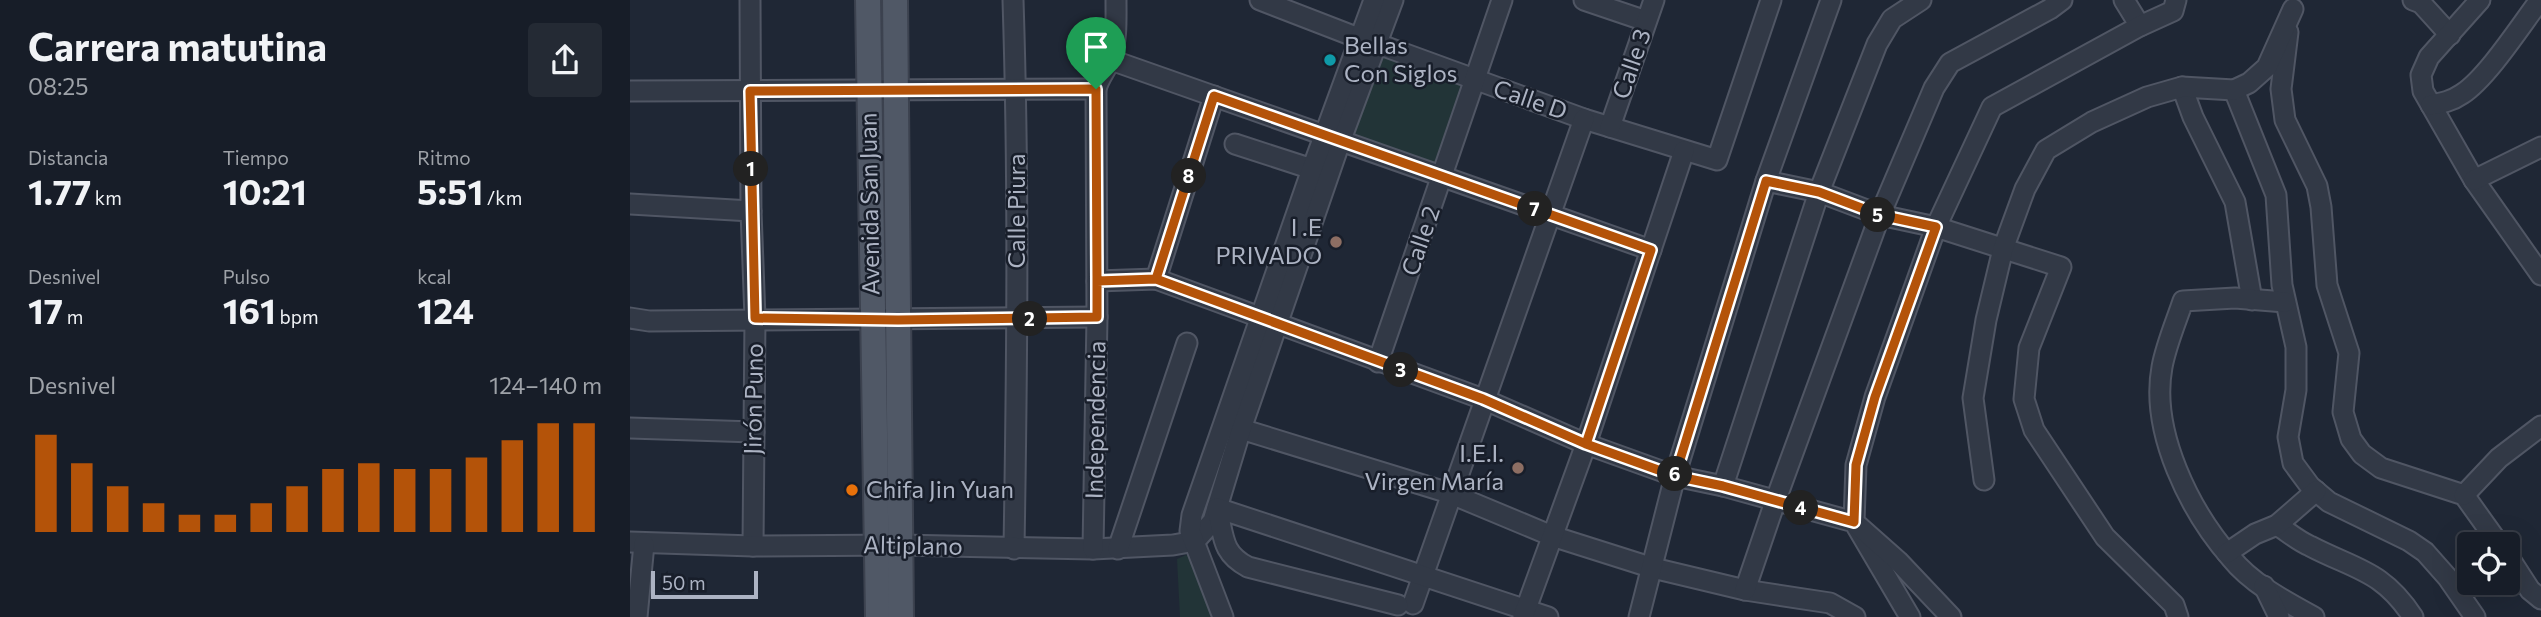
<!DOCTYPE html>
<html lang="es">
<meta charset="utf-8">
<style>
:root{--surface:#171d28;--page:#242a34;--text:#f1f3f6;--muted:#9ea2a8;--line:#363b45;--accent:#b45309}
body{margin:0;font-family:Commissioner,sans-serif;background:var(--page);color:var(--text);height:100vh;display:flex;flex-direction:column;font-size:26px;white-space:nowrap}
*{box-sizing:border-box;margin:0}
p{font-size:23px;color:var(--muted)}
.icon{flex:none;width:38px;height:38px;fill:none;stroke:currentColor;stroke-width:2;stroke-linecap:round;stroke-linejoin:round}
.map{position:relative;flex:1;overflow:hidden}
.drawer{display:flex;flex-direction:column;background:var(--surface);width:630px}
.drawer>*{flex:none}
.controls{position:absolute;left:1827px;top:532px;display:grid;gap:14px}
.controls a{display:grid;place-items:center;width:63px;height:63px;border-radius:7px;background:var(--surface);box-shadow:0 7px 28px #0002,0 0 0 2px var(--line);font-size:35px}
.scale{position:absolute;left:21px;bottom:18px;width:107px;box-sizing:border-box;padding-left:7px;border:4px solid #acb3c3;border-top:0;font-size:19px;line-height:24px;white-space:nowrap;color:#acb3c3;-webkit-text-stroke:5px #181e2a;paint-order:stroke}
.pin{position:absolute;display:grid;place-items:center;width:60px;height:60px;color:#fff;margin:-72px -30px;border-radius:50% 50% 50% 0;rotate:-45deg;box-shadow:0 0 7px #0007}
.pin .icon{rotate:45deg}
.km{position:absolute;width:35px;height:35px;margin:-18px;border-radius:50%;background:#222;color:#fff;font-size:19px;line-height:35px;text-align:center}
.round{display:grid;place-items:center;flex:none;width:74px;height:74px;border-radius:7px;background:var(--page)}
.headline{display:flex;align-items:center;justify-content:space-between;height:119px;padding:0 28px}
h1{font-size:38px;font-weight:700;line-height:52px}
.stats{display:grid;grid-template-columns:repeat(3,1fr);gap:10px;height:119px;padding:7px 28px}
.stats div{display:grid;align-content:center}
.stats b{font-size:35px;font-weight:700}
.stats small{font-size:19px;font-weight:400}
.stats p{font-size:19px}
.chart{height:196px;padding:14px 28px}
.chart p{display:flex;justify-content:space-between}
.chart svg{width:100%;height:126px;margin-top:7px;stroke:var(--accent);stroke-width:6}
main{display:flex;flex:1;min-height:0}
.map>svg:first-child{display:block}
</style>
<main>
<section class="drawer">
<div class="headline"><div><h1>Carrera matutina</h1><p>08:25</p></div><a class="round"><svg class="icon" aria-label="share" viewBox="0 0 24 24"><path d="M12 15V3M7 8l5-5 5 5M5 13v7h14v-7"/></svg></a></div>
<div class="stats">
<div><p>Distancia</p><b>1.77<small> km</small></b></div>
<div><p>Tiempo</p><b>10:21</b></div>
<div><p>Ritmo</p><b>5:51<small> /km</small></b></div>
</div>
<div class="stats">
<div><p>Desnivel</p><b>17<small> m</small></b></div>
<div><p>Pulso</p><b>161<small> bpm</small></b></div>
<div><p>kcal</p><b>124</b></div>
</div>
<div class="chart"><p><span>Desnivel</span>124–140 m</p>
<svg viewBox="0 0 160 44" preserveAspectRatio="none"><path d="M5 44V10M15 44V20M25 44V28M35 44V34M45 44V38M55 44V38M65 44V34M75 44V28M85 44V22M95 44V20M105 44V22M115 44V22M125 44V18M135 44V12M145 44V6M155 44V6"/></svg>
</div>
</section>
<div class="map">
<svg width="1911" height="617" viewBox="0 0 1911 617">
<rect width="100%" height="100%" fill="#1f2735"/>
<g fill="#223437">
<polygon points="750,55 835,85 807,165 722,135"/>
<polygon points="556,555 562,557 589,617 550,617 547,559"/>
</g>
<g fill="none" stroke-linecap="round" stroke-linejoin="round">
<defs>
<g id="minor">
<polyline points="120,0 121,211 125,318 123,546"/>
<path d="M 383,0 C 389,183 387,366 384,549"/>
<polyline points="630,0 731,39"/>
<polyline points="954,0 1016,21"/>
<polyline points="1494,0 1510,26"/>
<polyline points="1783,0 1791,3 1820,35"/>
<polyline points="1850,0 1799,57 1791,75 1793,91 1844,180 1911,275"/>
<polyline points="1658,32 1651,89 1655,120 1687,186 1691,207 1697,285 1719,353 1713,412 1721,439 1732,454 1751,468 1834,495 1869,544"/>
<polyline points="748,44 954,119 1087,160 1141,0"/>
<polyline points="481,60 1021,250"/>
<polyline points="1552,87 1563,117 1605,202 1622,300"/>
<polyline points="1604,90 1646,195 1652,285 1666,347 1666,390 1658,437 1663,463 1680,486 1699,502 1779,541 1795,552 1818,578 1845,617"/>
<polyline points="0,91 466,89"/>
<path d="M 1801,105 C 1812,103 1822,101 1832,94 C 1857,78 1891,25 1910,0"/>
<polyline points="980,127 1024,0"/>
<polyline points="605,144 682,169"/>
<polyline points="1844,180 1911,147"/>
<polyline points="1136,181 1189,192 1250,215 1306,227 1431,267 1399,348 1394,399 1404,430 1475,537 1544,605 1548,617"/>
<polyline points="0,204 121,211"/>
<polyline points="526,279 584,96"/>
<polyline points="467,281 526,279 853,399 956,444 1045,476 1093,486 1224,522 1280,617"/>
<path d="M 1655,302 L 1605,298 L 1553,301 C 1546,322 1536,345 1532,367 C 1520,432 1560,511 1601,558 C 1622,584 1655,601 1684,617"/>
<polyline points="0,318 19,321 467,317"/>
<polyline points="748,362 872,0"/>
<polyline points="0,428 124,432"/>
<polyline points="611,429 819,493 922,536 1023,568 1115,590 1200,603 1225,617"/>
<polyline points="1354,480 1343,398 1356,320 1373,249 1395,189 1416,150 1462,122 1517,97 1552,87 1604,90 1619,83 1637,67 1663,9"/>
<polyline points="1093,486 1189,192 1247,44 1262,19 1291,0"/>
<polyline points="1834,495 1869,458 1911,426"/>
<path d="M 1647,525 C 1658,532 1668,541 1680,546 C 1726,570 1752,570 1783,617"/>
<polyline points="0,542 123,546 270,545 463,549 543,545 565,541 583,521 611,429 710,142 763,0"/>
<path d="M 463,549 L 467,317 L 466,89 C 469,77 477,69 481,58 C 487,40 486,19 486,0"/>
<polyline points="488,549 557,343"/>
<polyline points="1597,553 1625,534 1647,525 1686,491"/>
<polyline points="1878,556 1900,590 1911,599"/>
<polyline points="1634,586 1649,617"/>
<polyline points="1115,590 1145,502 1250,215 1304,88 1320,63 1420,9 1432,0"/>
<polyline points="783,604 954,119"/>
<path d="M 768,605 L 618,567 C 591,553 594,536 587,508 L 918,617"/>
<polyline points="7,617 14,544"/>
<polyline points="593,617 560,531 562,515 682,169 744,0"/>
<polyline points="893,617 956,444 1054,151"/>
<polyline points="1009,617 1045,476 1136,181 1201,0"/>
<polyline points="1321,617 1268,561 1224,522 1226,465 1245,397 1306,227 1362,107 1510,26 1543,11 1546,0"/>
</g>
<g id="major">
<polyline points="238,0 248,617"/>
<polyline points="265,0 271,617"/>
</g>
</defs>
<use href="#minor" stroke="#505664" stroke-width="23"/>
<use href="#major" stroke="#3c424f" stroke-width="28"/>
<use href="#minor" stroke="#323946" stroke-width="19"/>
<use href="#major" stroke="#505866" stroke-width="24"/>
</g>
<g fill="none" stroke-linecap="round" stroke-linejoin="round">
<defs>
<polyline id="route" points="466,89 120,91 125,318 268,320 467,317 467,281 526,279 853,399 956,444 1045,476 1093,486 1224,522 1226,465 1245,397 1306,227 1250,215 1189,192 1136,181 1045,476 956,444 1021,250 584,96 526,279 467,281 466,89"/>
</defs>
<use href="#route" stroke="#fff" stroke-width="14"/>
<use href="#route" stroke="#b45309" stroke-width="9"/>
</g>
<circle fill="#0f9aa8" stroke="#181e2a" stroke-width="2.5" cx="700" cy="60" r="7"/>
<g fill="#8d6e63" stroke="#181e2a" stroke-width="2.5">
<circle cx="706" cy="242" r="7"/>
<circle cx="888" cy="468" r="7"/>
</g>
<circle fill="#e8710a" stroke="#181e2a" stroke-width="2.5" cx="222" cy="490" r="7"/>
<g text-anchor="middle" stroke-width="5" stroke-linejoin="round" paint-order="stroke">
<g font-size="24" fill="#acb3c3" stroke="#181e2a" text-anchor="start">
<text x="714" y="54">Bellas<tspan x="714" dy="28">Con Siglos</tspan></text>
<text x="692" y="236" text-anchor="end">I .E<tspan x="692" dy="28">PRIVADO</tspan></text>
<text x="874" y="462" text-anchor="end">I.E.I.<tspan x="874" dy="28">Virgen María</tspan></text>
<text x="236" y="498">Chifa Jin Yuan</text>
</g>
<g font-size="24" fill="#acb3c3" stroke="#181e2a">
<text transform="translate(1002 64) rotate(-71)" y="8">Calle 3</text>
<text transform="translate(900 100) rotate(19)" y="8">Calle D</text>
<text transform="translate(240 204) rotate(-91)" y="8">Avenida San Juan</text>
<text transform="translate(387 211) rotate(-90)" y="8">Calle Piura</text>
<text transform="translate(791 241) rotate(-71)" y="8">Calle 2</text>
<text transform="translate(124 399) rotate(-89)" y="8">Jirón Puno</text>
<text transform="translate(466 420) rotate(-89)" y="8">Independencia</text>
<text transform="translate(283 546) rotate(1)" y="8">Altiplano</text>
</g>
</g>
</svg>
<div class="controls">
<a><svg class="icon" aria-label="locate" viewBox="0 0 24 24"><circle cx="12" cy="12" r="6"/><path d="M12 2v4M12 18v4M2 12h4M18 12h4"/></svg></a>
</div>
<div class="scale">50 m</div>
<div class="pin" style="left:466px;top:89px;background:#1e9e55"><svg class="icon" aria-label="arrive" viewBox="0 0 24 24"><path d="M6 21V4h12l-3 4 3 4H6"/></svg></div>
<b class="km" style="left:121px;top:169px">1</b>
<b class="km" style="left:400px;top:319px">2</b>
<b class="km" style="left:771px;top:370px">3</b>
<b class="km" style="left:1171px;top:508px">4</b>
<b class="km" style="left:1248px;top:215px">5</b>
<b class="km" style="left:1045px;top:474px">6</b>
<b class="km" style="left:905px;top:209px">7</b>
<b class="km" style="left:559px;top:176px">8</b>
</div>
</main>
